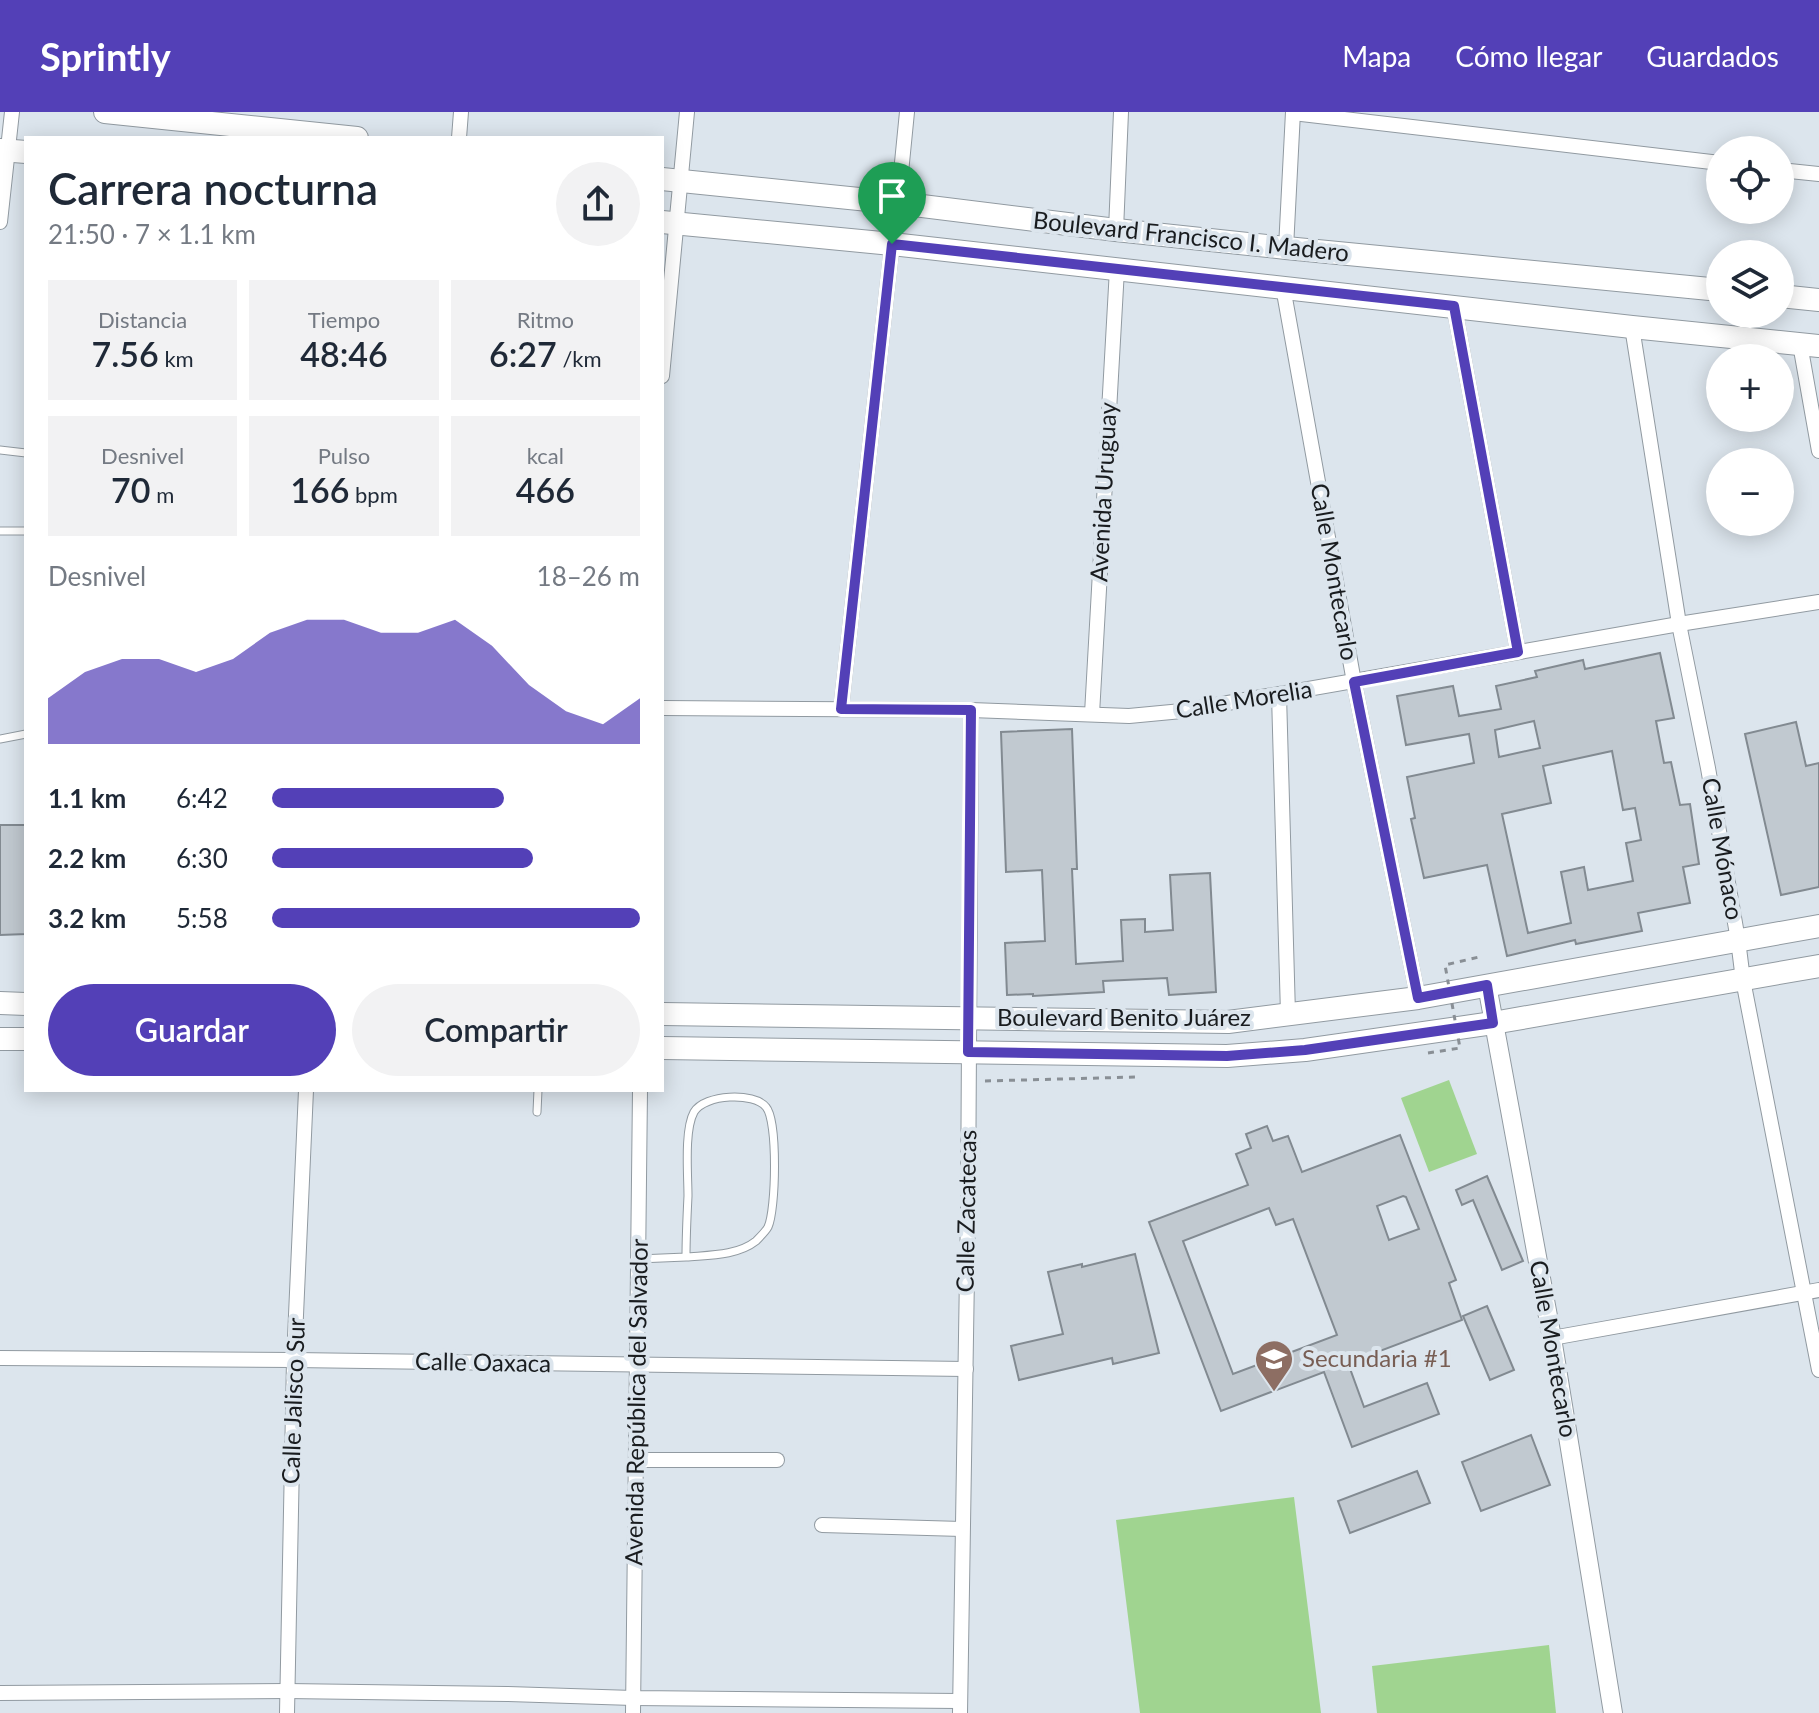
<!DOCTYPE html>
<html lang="es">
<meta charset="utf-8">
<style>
:root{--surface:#fff;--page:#f2f2f3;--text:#1f2937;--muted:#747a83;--accent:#5340b7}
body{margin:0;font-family:Lato,sans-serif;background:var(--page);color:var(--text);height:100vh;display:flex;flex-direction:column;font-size:30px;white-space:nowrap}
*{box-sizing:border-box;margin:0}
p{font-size:26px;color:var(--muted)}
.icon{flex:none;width:44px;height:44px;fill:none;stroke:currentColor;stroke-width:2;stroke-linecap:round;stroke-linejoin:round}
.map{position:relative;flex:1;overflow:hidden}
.sheet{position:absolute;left:24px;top:24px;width:640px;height:956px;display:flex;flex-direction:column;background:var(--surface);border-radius:0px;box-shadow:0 4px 20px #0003}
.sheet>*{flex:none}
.tools{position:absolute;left:1706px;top:24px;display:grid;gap:16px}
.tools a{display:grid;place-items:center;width:88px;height:88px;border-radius:50%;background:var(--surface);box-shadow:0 4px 20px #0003;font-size:40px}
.pin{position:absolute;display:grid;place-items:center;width:68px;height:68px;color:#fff;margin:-82px -34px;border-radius:50% 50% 50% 0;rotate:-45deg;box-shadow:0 0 8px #0007}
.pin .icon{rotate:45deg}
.round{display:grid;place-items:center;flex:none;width:84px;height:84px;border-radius:42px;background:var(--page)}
.head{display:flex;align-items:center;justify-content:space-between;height:136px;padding:0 24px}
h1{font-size:44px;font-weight:600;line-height:60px}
.stats{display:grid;grid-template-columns:repeat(3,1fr);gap:12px;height:136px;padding:8px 24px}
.stats div{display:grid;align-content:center;border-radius:0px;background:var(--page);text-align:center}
.stats b{font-size:34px;font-weight:600}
.stats small{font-size:22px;font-weight:400}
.stats p{font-size:22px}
.chart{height:224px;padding:16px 24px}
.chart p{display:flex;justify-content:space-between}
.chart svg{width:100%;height:144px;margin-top:8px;fill:var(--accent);opacity:.7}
.primary-button{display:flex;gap:16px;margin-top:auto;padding:16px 24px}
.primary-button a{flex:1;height:92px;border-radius:48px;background:var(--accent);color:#fff;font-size:32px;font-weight:600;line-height:92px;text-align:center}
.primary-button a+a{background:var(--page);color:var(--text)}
ul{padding:0 24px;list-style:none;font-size:26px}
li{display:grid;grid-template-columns:128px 96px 1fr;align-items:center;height:60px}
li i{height:20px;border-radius:10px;background:var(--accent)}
header{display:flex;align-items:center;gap:48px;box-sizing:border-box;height:112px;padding:0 40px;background:var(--accent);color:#fff}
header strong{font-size:38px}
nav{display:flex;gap:44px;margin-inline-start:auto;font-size:28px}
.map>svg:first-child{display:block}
</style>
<header>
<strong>Sprintly</strong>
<nav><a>Mapa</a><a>Cómo llegar</a><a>Guardados</a></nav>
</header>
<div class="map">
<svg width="1819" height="1601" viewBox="0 0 1819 1601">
<rect width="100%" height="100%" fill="#dce5ed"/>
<g fill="#a0d490">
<polygon points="1449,968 1477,1042 1429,1060 1401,986"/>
<polygon points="1294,1385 1321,1601 1140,1601 1116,1408"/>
<polygon points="1549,1533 1556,1601 1377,1601 1372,1554"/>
</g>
<g fill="#c1c9d0" stroke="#828a91" stroke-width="2" fill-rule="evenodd">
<path d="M 1660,541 L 1674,606 L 1656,609 L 1664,651 L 1671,650 L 1680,693 L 1690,692 L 1699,752 L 1683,755 L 1690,791 L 1638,801 L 1642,819 L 1576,832 L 1575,828 L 1507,844 L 1487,753 L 1424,766 L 1411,707 L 1415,706 L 1407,665 L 1474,651 L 1469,622 L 1406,633 L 1397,584 L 1453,574 L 1459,604 L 1501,597 L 1496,574 L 1537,565 L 1535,559 L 1583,548 L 1585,557 ZM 1534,609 L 1540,636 L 1499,645 L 1495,618 ZM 1612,639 L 1623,698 L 1635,696 L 1641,728 L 1626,731 L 1633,769 L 1588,778 L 1584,755 L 1561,760 L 1571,811 L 1528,821 L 1502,702 L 1551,691 L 1543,654 Z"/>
<polygon points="1796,610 1806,654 1819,651 1819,775 1781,783 1745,622"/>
<polygon points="1072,617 1077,757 1072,757 1076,852 1123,849 1121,808 1145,807 1145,820 1173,818 1170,763 1210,761 1216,880 1169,883 1167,866 1103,869 1104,880 1033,884 1033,882 1007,883 1005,831 1045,829 1042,758 1006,760 1001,620"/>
<polygon points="0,713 26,713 26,822 0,823"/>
<path d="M 1267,1014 L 1273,1029 L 1288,1024 L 1302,1060 L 1400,1023 L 1456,1168 L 1449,1171 L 1462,1208 L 1348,1251 L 1364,1295 L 1427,1271 L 1439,1302 L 1352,1335 L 1324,1260 L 1221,1299 L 1149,1110 L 1248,1073 L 1236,1042 L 1251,1036 L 1246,1022 ZM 1403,1084 L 1406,1085 L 1419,1117 L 1389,1128 L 1377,1094 ZM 1269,1096 L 1276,1113 L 1293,1107 L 1337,1223 L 1233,1262 L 1183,1129 Z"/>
<polygon points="1487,1064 1523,1149 1502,1158 1473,1088 1462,1093 1456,1078"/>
<polygon points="1135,1142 1159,1241 1113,1252 1112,1246 1019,1268 1011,1234 1063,1222 1048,1160 1082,1152 1082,1155"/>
<polygon points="1487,1194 1514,1258 1490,1268 1463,1204"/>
<polygon points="1531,1323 1550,1373 1481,1399 1462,1350"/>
<polygon points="1417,1359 1430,1391 1350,1421 1338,1389"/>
</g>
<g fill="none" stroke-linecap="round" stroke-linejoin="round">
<defs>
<g id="service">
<polyline points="0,338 26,341"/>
<polyline points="0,419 26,419"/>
<polyline points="0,627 26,622"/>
<polyline points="537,1000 538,978"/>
<path d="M 638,1147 L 686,1145 C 686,1125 687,1104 688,1084 C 688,1063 684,1018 694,1000 C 705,982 754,980 766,995 C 778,1009 776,1098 768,1115 C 766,1119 759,1126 756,1129 C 737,1144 708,1143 686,1145"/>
</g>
<g id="minor">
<polyline points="1293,1 1720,51"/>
<polyline points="459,26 461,0"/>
<polyline points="1780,58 1819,62"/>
<polyline points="898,91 907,0"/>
<polyline points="0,110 12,0"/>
<polyline points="1116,118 1121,0"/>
<polyline points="1286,136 1293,0"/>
<polyline points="1283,175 1354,570 1418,886"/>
<polyline points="1454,194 1518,540"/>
<polyline points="1632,215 1679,512 1708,656 1738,828 1743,868 1819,1258"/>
<polyline points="1800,232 1819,339"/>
<polyline points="662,264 687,0"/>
<polyline points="1279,583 1288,902"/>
<polyline points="662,596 971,598 1129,604 1182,599 1679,512 1819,490"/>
<polyline points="841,597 892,132"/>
<polyline points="1092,602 1117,157"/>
<polyline points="1552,1226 1819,1178"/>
<polyline points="0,1246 294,1248 966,1257"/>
<polyline points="636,1348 777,1348"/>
<polyline points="822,1413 962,1417"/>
<polyline points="0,1581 287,1579 507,1582 633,1586 959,1589"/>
<polyline points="287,1601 294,1248 306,978"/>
<polyline points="633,1601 640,978"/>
<polyline points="960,1601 968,1099 971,598"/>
</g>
<polyline id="tertiary" points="1487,873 1552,1226 1613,1601"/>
<g id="secondary">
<polyline points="105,0 357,26"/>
<polyline points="0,38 26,40"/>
<polyline points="662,67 898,91 1116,118 1286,136 1720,178"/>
<polyline points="662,110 892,132 1632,215 1819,234"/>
<polyline points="1780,184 1819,188"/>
<polyline points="0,891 26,892"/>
<polyline points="662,902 1228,910 1418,886 1819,814"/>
<polyline points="0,927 26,927"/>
<polyline points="662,936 1227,944 1305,938 1493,911 1819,854"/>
</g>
</defs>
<use href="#service" stroke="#919aa1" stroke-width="9"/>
<use href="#minor" stroke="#919aa1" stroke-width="16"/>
<use href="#tertiary" stroke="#919aa1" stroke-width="20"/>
<use href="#secondary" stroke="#919aa1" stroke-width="24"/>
<polyline stroke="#898f95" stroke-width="3" stroke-dasharray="6 6" stroke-linecap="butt" points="985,969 1137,965"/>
<use href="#service" stroke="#fff" stroke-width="7"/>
<use href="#minor" stroke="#fff" stroke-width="14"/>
<use href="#tertiary" stroke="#fff" stroke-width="18"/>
<use href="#secondary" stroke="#fff" stroke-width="22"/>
<polyline stroke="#898f95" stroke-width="3" stroke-dasharray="6 6" stroke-linecap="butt" points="1428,941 1460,936 1445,853 1479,845"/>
</g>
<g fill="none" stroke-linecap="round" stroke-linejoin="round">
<defs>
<polygon id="route" points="892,132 1454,194 1518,540 1354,570 1418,886 1487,873 1493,911 1305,938 1227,944 968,940 971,598 841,597"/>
</defs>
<use href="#route" stroke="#fff" stroke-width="16"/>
<use href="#route" stroke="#5340b7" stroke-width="10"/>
</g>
<defs>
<symbol id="school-pin" viewBox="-11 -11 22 30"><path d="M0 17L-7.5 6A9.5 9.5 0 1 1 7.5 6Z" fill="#8d6e63" stroke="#dce5ed"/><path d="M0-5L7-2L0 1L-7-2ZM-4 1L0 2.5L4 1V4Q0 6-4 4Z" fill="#fff"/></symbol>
</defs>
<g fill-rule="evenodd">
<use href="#school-pin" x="1252" y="1225" width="44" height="60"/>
</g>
<g text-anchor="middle" stroke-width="8" stroke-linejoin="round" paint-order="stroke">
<g font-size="24" fill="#191c1f" stroke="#dce5ed">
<text transform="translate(1191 125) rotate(6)" y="8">Boulevard Francisco I. Madero</text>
<text transform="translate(1104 380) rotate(-87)" y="8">Avenida Uruguay</text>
<text transform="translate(1334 460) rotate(80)" y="8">Calle Montecarlo</text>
<text transform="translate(1244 588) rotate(-9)" y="8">Calle Morelia</text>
<text transform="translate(1722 737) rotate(80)" y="8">Calle Mónaco</text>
<text x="1124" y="914">Boulevard Benito Juárez</text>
<text transform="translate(967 1099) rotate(-89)" y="8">Calle Zacatecas</text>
<text transform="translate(1553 1237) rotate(80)" y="8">Calle Montecarlo</text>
<text transform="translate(483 1251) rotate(1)" y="8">Calle Oaxaca</text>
<text transform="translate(294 1289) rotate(-88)" y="8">Calle Jalisco Sur</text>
<text transform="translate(637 1290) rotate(-89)" y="8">Avenida República del Salvador</text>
</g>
<g font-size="24" fill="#785e54" stroke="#dce5ed" text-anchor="start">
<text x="1302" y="1255">Secundaria #1</text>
</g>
</g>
</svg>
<div class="tools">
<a><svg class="icon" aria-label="locate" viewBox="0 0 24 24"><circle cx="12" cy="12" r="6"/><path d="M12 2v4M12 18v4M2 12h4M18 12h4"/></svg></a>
<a><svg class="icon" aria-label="layers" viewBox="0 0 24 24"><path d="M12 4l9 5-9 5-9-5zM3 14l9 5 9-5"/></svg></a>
<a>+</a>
<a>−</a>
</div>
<div class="pin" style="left:892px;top:132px;background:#1e9e55"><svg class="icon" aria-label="arrive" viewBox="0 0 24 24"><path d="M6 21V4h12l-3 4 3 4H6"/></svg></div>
<section class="sheet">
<div class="head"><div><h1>Carrera nocturna</h1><p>21:50 · 7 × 1.1 km</p></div><a class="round"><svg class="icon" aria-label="share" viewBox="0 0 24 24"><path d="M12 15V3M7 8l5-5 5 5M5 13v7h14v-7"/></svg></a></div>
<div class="stats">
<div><p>Distancia</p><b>7.56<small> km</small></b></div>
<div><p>Tiempo</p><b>48:46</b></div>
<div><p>Ritmo</p><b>6:27<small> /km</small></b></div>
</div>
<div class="stats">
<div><p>Desnivel</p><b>70<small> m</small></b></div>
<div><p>Pulso</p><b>166<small> bpm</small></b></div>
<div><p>kcal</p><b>466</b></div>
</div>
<div class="chart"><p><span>Desnivel</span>18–26 m</p>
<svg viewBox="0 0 160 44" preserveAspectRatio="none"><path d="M0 44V30L10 22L20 18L30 18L40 22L50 18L60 10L70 6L80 6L90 10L100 10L110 6L120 14L130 26L140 34L150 38L160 30V44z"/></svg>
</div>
<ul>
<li><b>1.1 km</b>6:42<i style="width:63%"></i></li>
<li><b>2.2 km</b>6:30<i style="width:71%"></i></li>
<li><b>3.2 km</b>5:58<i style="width:100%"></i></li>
</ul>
<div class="primary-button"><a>Guardar</a><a>Compartir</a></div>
</section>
</div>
